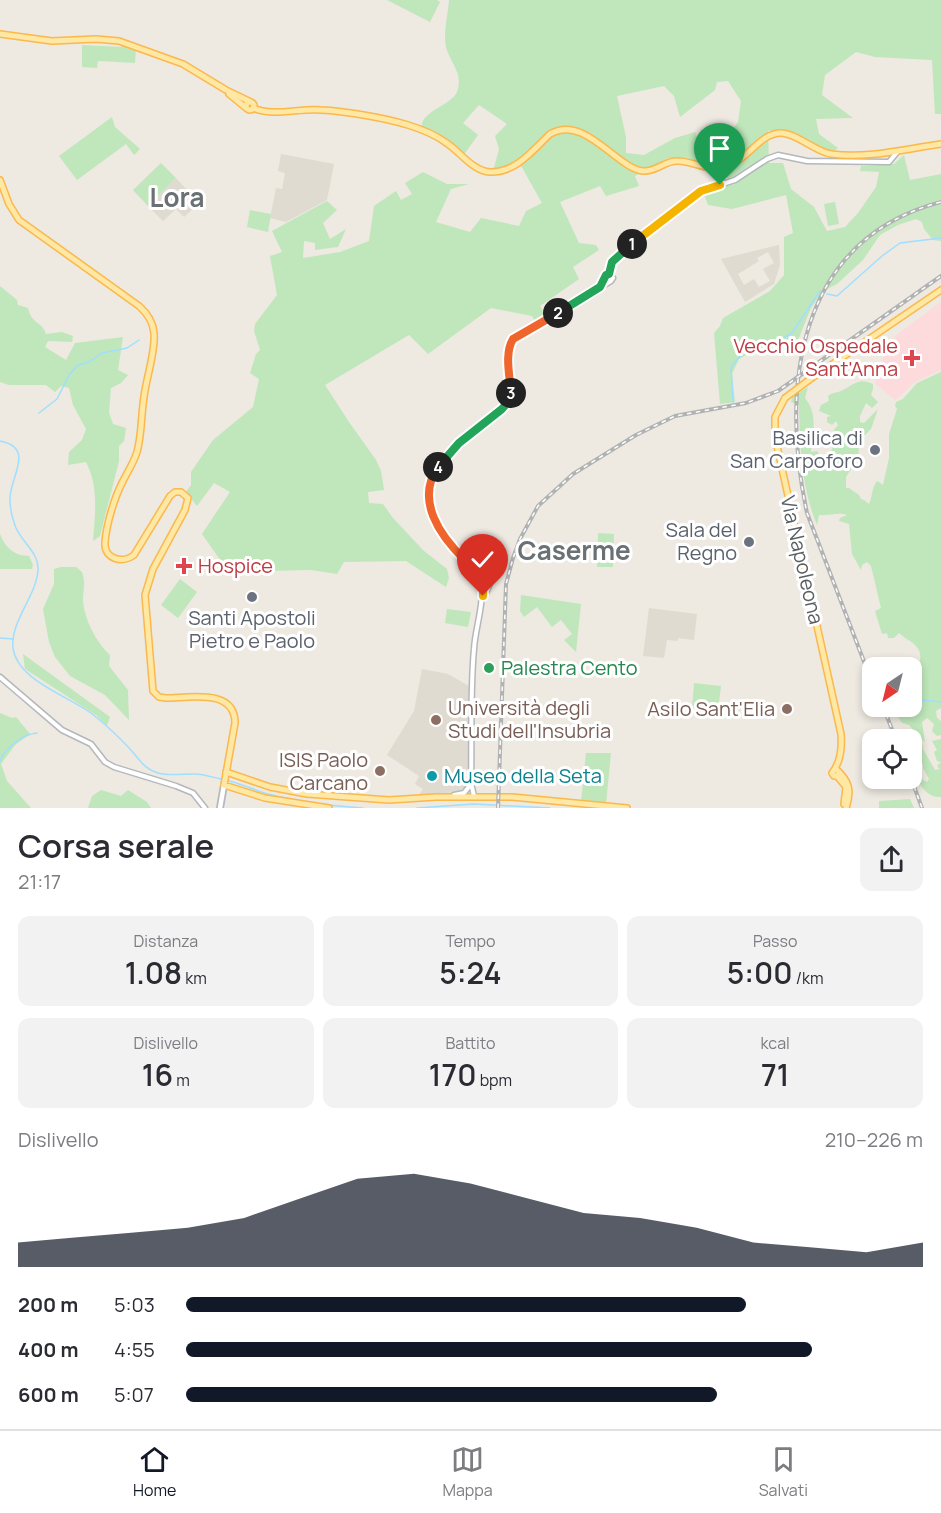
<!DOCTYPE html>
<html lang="it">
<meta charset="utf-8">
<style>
:root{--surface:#fff;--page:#f2f2f3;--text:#2b2b33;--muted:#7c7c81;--line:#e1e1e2;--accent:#111827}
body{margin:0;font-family:Manrope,sans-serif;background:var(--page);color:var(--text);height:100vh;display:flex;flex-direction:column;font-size:22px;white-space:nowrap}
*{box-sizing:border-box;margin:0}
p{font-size:20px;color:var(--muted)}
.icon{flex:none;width:33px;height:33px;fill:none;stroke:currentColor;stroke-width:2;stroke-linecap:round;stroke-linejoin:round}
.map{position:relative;height:808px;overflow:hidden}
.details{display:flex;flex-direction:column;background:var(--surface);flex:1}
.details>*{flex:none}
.needle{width:39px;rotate:215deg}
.tools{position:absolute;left:862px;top:657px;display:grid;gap:12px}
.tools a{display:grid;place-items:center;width:60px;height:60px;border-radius:12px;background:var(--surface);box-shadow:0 3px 9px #0003;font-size:30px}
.pin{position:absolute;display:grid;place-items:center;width:51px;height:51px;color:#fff;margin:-62px -26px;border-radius:50% 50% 50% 0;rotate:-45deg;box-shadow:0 0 6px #0007}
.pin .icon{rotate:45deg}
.km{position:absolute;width:30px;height:30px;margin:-15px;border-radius:50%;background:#222;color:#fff;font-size:16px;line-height:30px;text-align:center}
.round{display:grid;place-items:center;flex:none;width:63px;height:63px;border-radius:12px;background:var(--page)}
.head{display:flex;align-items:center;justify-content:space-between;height:102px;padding:0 18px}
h1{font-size:33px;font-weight:600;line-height:45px}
.metrics{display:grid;grid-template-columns:repeat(3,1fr);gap:9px;height:102px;padding:6px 18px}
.metrics div{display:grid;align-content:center;border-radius:12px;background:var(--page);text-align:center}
.metrics b{font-size:30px;font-weight:600}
.metrics small{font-size:16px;font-weight:400}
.metrics p{font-size:16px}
.chart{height:168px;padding:12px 18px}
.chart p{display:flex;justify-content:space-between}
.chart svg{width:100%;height:108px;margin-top:6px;fill:var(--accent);opacity:.7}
ul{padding:0 18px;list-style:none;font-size:20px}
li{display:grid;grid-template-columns:96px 72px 1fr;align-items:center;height:45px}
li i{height:15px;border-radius:8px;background:var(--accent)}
.menu{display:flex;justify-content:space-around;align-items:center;height:84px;border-top:2px solid var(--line);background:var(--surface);font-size:16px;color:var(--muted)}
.menu a{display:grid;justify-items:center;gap:3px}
.menu .selected{color:var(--accent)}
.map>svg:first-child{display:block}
</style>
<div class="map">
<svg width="941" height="808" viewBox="0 0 941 808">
<rect width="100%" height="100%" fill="#eee9e1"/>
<g fill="#e0dbd1" fill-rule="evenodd">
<polygon points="281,154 334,164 327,200 286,222 270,218 276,188 282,189 285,173 278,171"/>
<polygon points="176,178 199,203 184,217 176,209 163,221 148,206"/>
<path d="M 779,245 L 780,265 L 774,284 L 745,302 L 721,259 ZM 768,252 L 774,263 L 763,269 L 770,281 L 759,287 L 754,279 L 744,285 L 738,274 L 759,261 L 757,258 Z"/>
<polygon points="649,608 697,614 694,640 678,638 678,641 667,640 664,658 643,656"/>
<polygon points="422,669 448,674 469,686 470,722 467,781 464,788 458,792 419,795 423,789 415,784 419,776 387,755 414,711"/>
</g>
<polygon fill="#fddadb" points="941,302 941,370 915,382 895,400 875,383 888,344 899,333"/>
<g fill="#bfe7bb">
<polygon points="387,0 437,0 440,2 430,22"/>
<path d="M 449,0 L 941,0 L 941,114 L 935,114 L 932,60 L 875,57 L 856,52 L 825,75 L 822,95 L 853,118 L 816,119 L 819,134 L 838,148 L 833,152 L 782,130 L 768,131 L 769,163 L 783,163 L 791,189 L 814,207 L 827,231 L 845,227 L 858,213 L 876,187 L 879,172 L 860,171 L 861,166 L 894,164 L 904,155 L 910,180 L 941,174 L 941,241 L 933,240 L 924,229 L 922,222 L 916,219 L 898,225 L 880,235 L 863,260 L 837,284 L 823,291 L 811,308 L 798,340 L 787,340 L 748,354 L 739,359 L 732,374 L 735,402 L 720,404 L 714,333 L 720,326 L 723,318 L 770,291 L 784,275 L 784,237 L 793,233 L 786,195 L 732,209 L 708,205 L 703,191 L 734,184 L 723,174 L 730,132 L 738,122 L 741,101 L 728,81 L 717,82 L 715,90 L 680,117 L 674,96 L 664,86 L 617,96 L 626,137 L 626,153 L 644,155 L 675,138 L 695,132 L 704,154 L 710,163 L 668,158 L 635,176 L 639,186 L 606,196 L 600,186 L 560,202 L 579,243 L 596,245 L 599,250 L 573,267 L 579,279 L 540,306 L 547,318 L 536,323 L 532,316 L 491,308 L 428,354 L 409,335 L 325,385 L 349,422 L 376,460 L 381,471 L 384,490 L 368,492 L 369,503 L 383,504 L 393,518 L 424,551 L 447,569 L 449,578 L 446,587 L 406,561 L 344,562 L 337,574 L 311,570 L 265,571 L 256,573 L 249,572 L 223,564 L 202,534 L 230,492 L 214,483 L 197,506 L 186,492 L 191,485 L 191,472 L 213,440 L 253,407 L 259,379 L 250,373 L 256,354 L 260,350 L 254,331 L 255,324 L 277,295 L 270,256 L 282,252 L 272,231 L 327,201 L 337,210 L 323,223 L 330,239 L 346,229 L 338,247 L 315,250 L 315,243 L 304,241 L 303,258 L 340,252 L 369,241 L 374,206 L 396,191 L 401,200 L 412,194 L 405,183 L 423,172 L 447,184 L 469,184 L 451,189 L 436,222 L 470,232 L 481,218 L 519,226 L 526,211 L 542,203 L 520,164 L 505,173 L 493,172 L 499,149 L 495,136 L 507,124 L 479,105 L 463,123 L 478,135 L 463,156 L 426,135 C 409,114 451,107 457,92 C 464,73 450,63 446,47 C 443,33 448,15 449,0 Z"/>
<polygon points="82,45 121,47 122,45 136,49 135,63 98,61 97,68 82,67"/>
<polygon points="112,117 115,127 140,149 134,155 126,144 77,180 59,156"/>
<polygon points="161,163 176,178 148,206 133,190"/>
<polygon points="835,202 839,224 828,226 824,204"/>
<polygon points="250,210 271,214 268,232 247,227"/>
<path d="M 0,286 L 17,300 L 18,305 L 28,308 C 32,325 42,321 46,334 L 62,332 L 73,336 L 72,342 L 48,341 L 45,347 L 66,360 L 75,343 L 123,337 L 118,370 L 128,375 L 121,383 L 111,388 L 109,413 L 113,424 L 126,428 L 124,441 L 119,446 L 119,461 L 100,536 L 93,541 C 95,514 99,487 86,462 L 68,465 L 69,452 L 82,440 L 86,429 L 73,405 L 69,388 L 61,386 L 55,392 L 46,385 L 9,385 L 0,382 Z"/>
<path d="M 941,372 L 941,708 L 936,711 L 937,718 L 941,721 L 941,735 L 937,736 L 932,731 L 934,724 L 927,718 L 922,722 L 925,742 C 918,737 909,737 901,734 L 903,729 L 915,732 L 909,725 L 902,723 L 894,711 L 895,707 L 912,706 L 912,687 L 918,677 L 912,667 L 920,661 C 923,645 909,642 899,633 L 894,638 L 888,638 L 887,633 L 882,634 L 875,611 L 881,608 L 871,566 L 867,562 L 862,565 L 861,570 L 852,554 L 849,524 L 839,521 L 840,518 L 847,515 C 839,512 829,516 819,515 L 817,525 C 801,487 800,447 799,405 L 791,402 L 792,397 L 808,387 L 805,398 C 818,414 813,432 811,452 L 817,451 L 823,460 L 825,455 L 832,450 L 834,430 L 838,425 L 836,421 L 832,425 L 827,422 L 827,417 L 831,416 L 819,411 L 821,405 L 829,401 L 828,396 C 833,392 836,393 841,391 C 854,385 858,377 873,384 L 873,389 L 871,395 L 878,402 L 872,408 L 866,403 L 860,416 L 860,422 L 864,423 L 878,409 L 871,429 L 865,435 L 859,435 L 856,445 L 859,447 L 858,462 L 852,464 L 851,457 L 848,458 L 851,469 L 846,477 L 846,488 L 849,488 L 859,495 L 861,499 L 864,500 L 869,504 C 873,496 871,489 877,481 L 883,485 L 889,458 L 889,434 L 897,409 L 895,406 L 896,402 L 903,399 L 917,383 Z"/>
<polygon points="598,533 614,534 613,567 597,567"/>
<path d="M 0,534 C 5,547 14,556 29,556 L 33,565 L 32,569 L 0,569 Z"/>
<path d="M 61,567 L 76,567 L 82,572 C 86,582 83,590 83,600 C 84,619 96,642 110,655 L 109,666 L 128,690 L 129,720 L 105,695 L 70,676 L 55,657 L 49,642 L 43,609 L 54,584 L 54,569 Z"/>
<polygon points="180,579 197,592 178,618 161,605"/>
<polygon points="521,595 581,604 576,652 564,640 572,634 561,620 552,627 537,607 524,617 520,611"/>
<polygon points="447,609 471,612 468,627 445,623"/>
<polygon points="23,654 110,717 107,726 96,715 25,669"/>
<polygon points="694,683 721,686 718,711 692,708"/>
<polygon points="0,713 12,718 16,717 30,734 15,745 1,764 7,781 31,808 0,808"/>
<path d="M 941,739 L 941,797 C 938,797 934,797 931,795 C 920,789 911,771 913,760 L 923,780 L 927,782 L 929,779 L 923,768 L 923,764 L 920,761 L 916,749 L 912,750 L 912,740 L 922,742 L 923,749 L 935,770 L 940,769 L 937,766 L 941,762 L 937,761 L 934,752 L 937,750 L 932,741 Z"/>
<polygon points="586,753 611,753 606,804 581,802"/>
<polygon points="101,790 121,796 128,790 147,802 151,808 88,808 92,796"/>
<polygon points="910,799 914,808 879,808 879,801"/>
</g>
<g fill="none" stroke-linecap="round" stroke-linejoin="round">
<g stroke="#9fdfff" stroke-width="1.5">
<polyline points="827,294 837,296 882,256 900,243 941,238"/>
<polyline points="733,402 731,367 743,353 772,344 792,333 820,291"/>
<polyline points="39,413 57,399 69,375 78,365 89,362 102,353 127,348 139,340"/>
<path d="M 0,441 C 37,448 8,479 10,501 C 10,509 13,520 16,528 C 22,542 40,554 38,571 C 36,596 10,622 13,648 C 17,680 68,696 91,713 C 105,724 119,737 131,750 C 140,760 144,769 158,773 C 169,776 182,774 194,774 C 203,774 212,777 221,779 C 237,782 252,789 268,794 C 299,802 331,806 363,808"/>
<polyline points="0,638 13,639"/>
<polyline points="905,710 924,700 941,702"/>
<path d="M 0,761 C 5,748 23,734 37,733"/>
<polyline points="417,808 474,804 550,808"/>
</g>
<defs>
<g id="tertiary">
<polyline points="609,274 610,266 614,260 701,191 735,180 767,159 778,155 807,161 889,162 898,151"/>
<polyline points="600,286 606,275 609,274"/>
<path d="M 480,578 L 483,585 L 483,590 L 487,591 L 489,586 C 480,581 453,547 446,538 C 438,525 428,511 427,496 C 427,456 484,428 507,403 C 517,384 502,359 513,340 L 611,281 L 613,278 L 609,274"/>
<polyline points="0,677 62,730 91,744 105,762 114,767 176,786 193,793 205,808"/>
<polyline points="454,795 464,793 471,784"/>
<path d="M 474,796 L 471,783 C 472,738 470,693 474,649 C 475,630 483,607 482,589"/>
</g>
<polyline id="secondary" points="220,808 224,785"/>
<g id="primary">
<polyline points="0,34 52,41 96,39 119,41 183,64 226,90 249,101"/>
<polyline points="229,94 246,108"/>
<circle cx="250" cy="106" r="4"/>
<path d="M 253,108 C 274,117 299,108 321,110 C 345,111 385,118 408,125 C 421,129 434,134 445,142 C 460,151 472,171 490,172 C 516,173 533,150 550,134 C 585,114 616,168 643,171 C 657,172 665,160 678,161 C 698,162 709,174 732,164 C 749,157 761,133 781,133 C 796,133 816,152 831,154 C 868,159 905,149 941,144"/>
<path d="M 0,180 L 9,204 L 19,220 L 139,306 C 147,313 153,322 154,333 C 156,350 146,379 144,397 C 141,415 142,434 137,452 C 134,462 128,471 123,481 C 115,496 106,525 105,543 C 104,559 123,564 134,555 L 170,496 L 175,492 L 181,492 L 188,498 L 185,510 L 153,569 L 145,595 L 153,691 L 159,697 L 166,698 C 189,698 235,688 235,723 L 224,785 L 265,798 L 329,808"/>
<polyline points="809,380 941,290"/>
<path d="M 785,398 L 775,417 L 775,437 L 841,734 C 842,747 840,763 832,773 L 834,776 L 837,776"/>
<path d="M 836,769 C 849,781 852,790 846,808"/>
<polyline points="226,772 270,787 307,794 389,800 436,797 512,797 627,808"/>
<polyline points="837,776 846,787 844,804"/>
</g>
</defs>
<use href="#tertiary" stroke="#b4b8bc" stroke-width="7"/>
<use href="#secondary" stroke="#b4b9bf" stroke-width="8"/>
<use href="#primary" stroke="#fbb84c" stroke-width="8"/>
<use href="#tertiary" stroke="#fff" stroke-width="4"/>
<use href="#secondary" stroke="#fff" stroke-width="4.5"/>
<use href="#primary" stroke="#ffe7a4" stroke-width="5"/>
<defs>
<g id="rail">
<path d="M 873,685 L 807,513 C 780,388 796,240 941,202"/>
<polyline points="883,706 896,740"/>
<polyline points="911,778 922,808"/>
<polyline points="498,808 506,584 513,558 520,539 538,506 573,474 636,435 675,416 746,403 778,391 941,276"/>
</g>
</defs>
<use href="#rail" stroke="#b1b2b3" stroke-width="4"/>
<use href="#rail" stroke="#fff" stroke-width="1.5" stroke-dasharray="4.5" stroke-linecap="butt"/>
<defs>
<polyline id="primary-bridge" points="785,398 809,380"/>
</defs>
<use href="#primary-bridge" stroke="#fbb84c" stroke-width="8" stroke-linecap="butt"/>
<use href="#primary-bridge" stroke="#ffe7a4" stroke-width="5"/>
</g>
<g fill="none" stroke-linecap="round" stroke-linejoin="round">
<defs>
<polyline id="split-1" points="632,244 701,191 720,185"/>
<polyline id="split-2" points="558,313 600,287 606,275 609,274 612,262 632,244"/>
<path id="split-3" d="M 511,393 C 510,376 504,354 513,339 L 558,313"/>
<polyline id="split-4" points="438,467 459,443 502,409 507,403 511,393"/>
<path id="split-5" d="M 438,467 C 415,500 440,536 465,560"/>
<polyline id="split-6" points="465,560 483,585 483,596"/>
</defs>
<use href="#split-1" stroke="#fff" stroke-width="12"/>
<use href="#split-2" stroke="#fff" stroke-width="12"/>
<use href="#split-3" stroke="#fff" stroke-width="12"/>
<use href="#split-4" stroke="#fff" stroke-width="12"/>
<use href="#split-5" stroke="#fff" stroke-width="12"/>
<use href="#split-6" stroke="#fff" stroke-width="12"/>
<use href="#split-1" stroke="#f5b400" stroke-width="8"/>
<use href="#split-2" stroke="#22a559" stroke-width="8"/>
<use href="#split-3" stroke="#f0652b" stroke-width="8"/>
<use href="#split-4" stroke="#22a559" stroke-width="8"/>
<use href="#split-5" stroke="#f0652b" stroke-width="8"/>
<use href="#split-6" stroke="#f5b400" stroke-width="8"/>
</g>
<g fill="#e0444e" stroke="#fff" stroke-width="2">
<path d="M909 349h6v6h6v6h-6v6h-6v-6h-6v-6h6z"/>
<path d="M181 557h6v6h6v6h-6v6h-6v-6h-6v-6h6z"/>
</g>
<g fill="#6b7280" stroke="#fff" stroke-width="2">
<circle cx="875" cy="450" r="6"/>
<circle cx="749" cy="542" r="6"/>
<circle cx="252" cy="597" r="6"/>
</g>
<circle fill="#2e9e5b" stroke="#fff" stroke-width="2" cx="489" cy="668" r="6"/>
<g fill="#8d6e63" stroke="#fff" stroke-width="2">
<circle cx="787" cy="709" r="6"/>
<circle cx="436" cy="720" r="6"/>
<circle cx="380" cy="771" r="6"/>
</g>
<circle fill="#0f9aa8" stroke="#fff" stroke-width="2" cx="432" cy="776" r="6"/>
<g text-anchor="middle" stroke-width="6" stroke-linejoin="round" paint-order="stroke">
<g font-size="20" fill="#be3a42" stroke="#fff" text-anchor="end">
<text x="898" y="353">Vecchio Ospedale<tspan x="898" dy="23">Sant'Anna</tspan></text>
<text x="198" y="573" text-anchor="start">Hospice</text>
</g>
<g font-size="20" fill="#5b616d" stroke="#fff" text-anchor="end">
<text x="863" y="445">Basilica di<tspan x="863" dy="23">San Carpoforo</tspan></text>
<text x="737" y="537">Sala del<tspan x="737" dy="23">Regno</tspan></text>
<text x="252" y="625" text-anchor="middle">Santi Apostoli<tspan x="252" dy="23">Pietro e Paolo</tspan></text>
</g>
<g font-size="20" fill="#595f63" stroke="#fff">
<text transform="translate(802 560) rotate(77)" y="7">Via Napoleona</text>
</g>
<g font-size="20" fill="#27864d" stroke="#fff" text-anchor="start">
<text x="501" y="675">Palestra Cento</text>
</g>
<g font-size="20" fill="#785e54" stroke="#fff" text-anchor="end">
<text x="448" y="715" text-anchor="start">Università degli<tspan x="448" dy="23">Studi dell'Insubria</tspan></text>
<text x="775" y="716">Asilo Sant'Elia</text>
<text x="368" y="767">ISIS Paolo<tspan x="368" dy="23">Carcano</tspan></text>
</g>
<g font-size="20" fill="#0d838f" stroke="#fff" text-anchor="start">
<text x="444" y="783">Museo della Seta</text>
</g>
<g font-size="26" font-weight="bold" fill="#6a7175" stroke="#fff">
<text x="177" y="207">Lora</text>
<text x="574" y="560">Caserme</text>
</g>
</g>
</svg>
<div class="tools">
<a><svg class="needle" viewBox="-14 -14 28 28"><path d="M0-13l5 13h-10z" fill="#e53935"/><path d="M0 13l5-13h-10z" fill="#7c7c81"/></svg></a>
<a><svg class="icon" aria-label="locate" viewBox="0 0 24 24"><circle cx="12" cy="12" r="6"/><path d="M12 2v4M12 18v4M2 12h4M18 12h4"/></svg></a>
</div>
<div class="pin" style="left:720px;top:185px;background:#1e9e55"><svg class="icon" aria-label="arrive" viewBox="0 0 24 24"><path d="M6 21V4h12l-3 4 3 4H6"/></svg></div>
<div class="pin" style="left:483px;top:596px;background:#d93025"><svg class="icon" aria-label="check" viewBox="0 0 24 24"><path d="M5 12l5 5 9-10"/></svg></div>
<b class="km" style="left:632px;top:244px">1</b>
<b class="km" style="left:558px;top:313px">2</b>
<b class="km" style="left:511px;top:393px">3</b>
<b class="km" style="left:438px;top:467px">4</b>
</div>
<section class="details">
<div class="head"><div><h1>Corsa serale</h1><p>21:17</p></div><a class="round"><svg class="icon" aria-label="share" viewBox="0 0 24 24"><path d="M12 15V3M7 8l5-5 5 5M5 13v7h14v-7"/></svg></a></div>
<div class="metrics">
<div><p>Distanza</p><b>1.08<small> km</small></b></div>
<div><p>Tempo</p><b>5:24</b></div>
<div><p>Passo</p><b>5:00<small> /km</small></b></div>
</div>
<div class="metrics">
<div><p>Dislivello</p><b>16<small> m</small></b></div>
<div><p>Battito</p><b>170<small> bpm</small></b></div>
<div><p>kcal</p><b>71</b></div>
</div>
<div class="chart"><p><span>Dislivello</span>210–226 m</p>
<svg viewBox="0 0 160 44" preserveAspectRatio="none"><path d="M0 44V34L10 32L20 30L30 28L40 24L50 16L60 8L70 6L80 10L90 16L100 22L110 24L120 28L130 34L140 36L150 38L160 34V44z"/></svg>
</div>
<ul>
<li><b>200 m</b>5:03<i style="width:76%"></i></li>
<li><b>400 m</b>4:55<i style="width:85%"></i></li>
<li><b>600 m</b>5:07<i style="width:72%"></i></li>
</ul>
</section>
<nav class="menu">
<a class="selected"><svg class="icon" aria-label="home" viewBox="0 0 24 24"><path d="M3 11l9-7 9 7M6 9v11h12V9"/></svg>Home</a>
<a><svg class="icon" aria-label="map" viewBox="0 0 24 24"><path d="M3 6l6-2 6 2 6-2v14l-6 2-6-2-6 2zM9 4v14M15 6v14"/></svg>Mappa</a>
<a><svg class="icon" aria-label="saved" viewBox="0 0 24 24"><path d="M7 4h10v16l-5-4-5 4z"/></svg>Salvati</a>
</nav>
